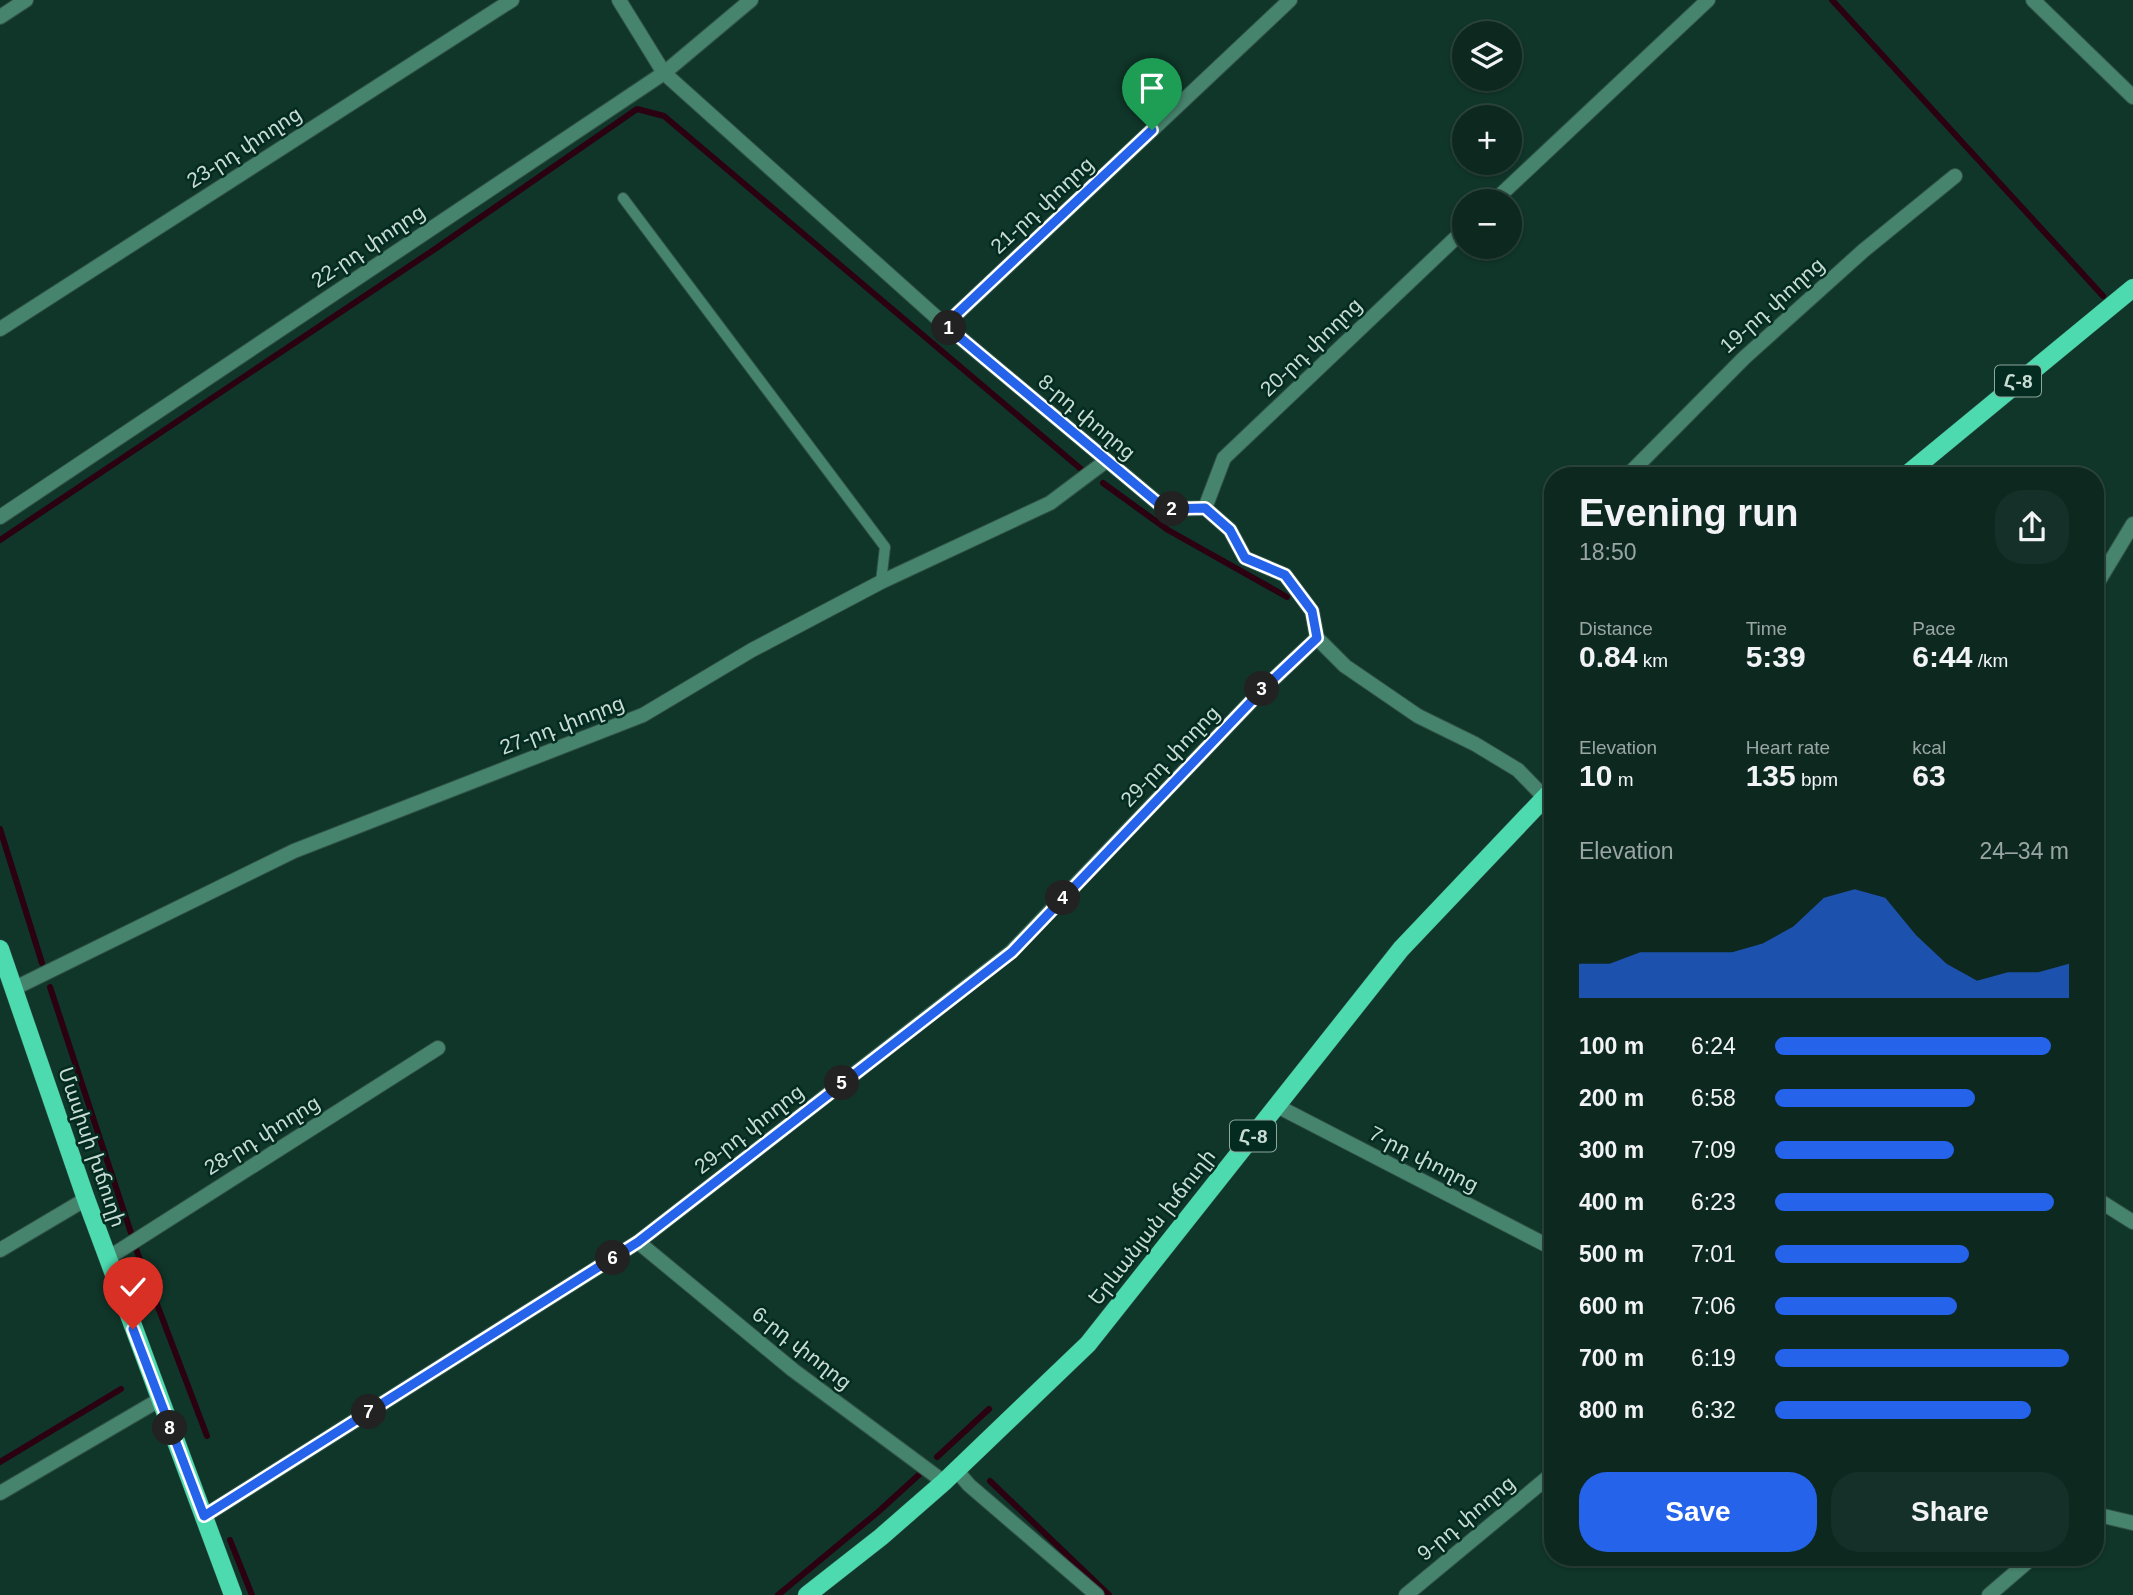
<!DOCTYPE html>
<meta charset="utf-8">
<style>
:root{--surface:#0c281f;--page:#153028;--text:#f1f3f6;--muted:#9aa6a4;--line:#2c443d;--accent:#2563eb}
body{margin:0;font-family:Helvetica,"Noto Sans Armenian",sans-serif;background:var(--page);color:var(--text);height:100vh;display:flex;flex-direction:column;font-size:26px;white-space:nowrap}
*{box-sizing:border-box;margin:0}
p{font-size:23px;color:var(--muted)}
.icon{flex:none;width:38px;height:38px;fill:none;stroke:currentColor;stroke-width:2;stroke-linecap:round;stroke-linejoin:round}
.map{position:relative;flex:1;overflow:hidden}
.drawer{position:absolute;left:1544px;top:467px;width:560px;height:1099px;display:flex;flex-direction:column;background:var(--surface);border-radius:28px;box-shadow:0 2px 5px #0004,0 0 0 2px var(--line)}
.drawer>*{flex:none}
.fabs{position:absolute;left:1452px;top:21px;display:grid;gap:14px}
.fabs a{display:grid;place-items:center;width:70px;height:70px;border-radius:50%;background:var(--surface);box-shadow:0 2px 5px #0004,0 0 0 2px var(--line);font-size:35px}
.pin{position:absolute;display:grid;place-items:center;width:60px;height:60px;color:#fff;margin:-72px -30px;border-radius:50% 50% 50% 0;rotate:-45deg;box-shadow:0 0 7px #0007}
.pin .icon{rotate:45deg}
.km{position:absolute;width:35px;height:35px;margin:-18px;border-radius:50%;background:#222;color:#fff;font-size:19px;line-height:35px;text-align:center}
.round{display:grid;place-items:center;flex:none;width:74px;height:74px;border-radius:28px;background:var(--page)}
.overview{display:flex;align-items:center;justify-content:space-between;height:119px;padding:0 35px}
h1{font-size:38px;font-weight:600;line-height:52px}
.stats{display:grid;grid-template-columns:repeat(3,1fr);gap:10px;height:119px;padding:7px 35px}
.stats div{display:grid;align-content:center}
.stats b{font-size:30px;font-weight:600}
.stats small{font-size:19px;font-weight:400}
.stats p{font-size:19px}
.chart{height:196px;padding:14px 35px}
.chart p{display:flex;justify-content:space-between}
.chart svg{width:100%;height:126px;margin-top:7px;fill:var(--accent);opacity:.7}
.primary-button{display:flex;gap:14px;margin-top:auto;padding:14px 35px}
.primary-button a{flex:1;height:80px;border-radius:28px;background:var(--accent);color:#fff;font-size:28px;font-weight:600;line-height:80px;text-align:center}
.primary-button a+a{background:var(--page);color:var(--text)}
ul{padding:0 35px;list-style:none;font-size:23px}
li{display:grid;grid-template-columns:112px 84px 1fr;align-items:center;height:52px}
li i{height:18px;border-radius:9px;background:var(--accent)}
.map>svg:first-child{display:block}
</style>
<div class="map">
<svg width="2133" height="1595" viewBox="0 0 2133 1595">
<rect width="100%" height="100%" fill="#103529"/>
<g fill="none" stroke-linecap="round" stroke-linejoin="round">
<g stroke="#2b0011" stroke-width="6">
<polyline points="1832,0 2103,296"/>
<polyline points="1103,483 1168,530 1287,597"/>
<polyline points="0,540 435,249 637,109 664,116 1081,469"/>
<polyline points="0,829 42,963"/>
<polyline points="50,987 131,1233"/>
<polyline points="136,1249 207,1436"/>
<polyline points="937,1457 989,1409"/>
<polyline points="0,1462 121,1389"/>
<polyline points="990,1481 1109,1595"/>
<polyline points="230,1540 252,1595"/>
<polyline points="778,1595 878,1512 923,1471"/>
</g>
<defs>
<polyline id="service" points="623,198 885,547 881,582"/>
<g id="minor">
<polyline points="619,0 664,73 945,325 1165,509 1205,508 1230,530 1245,558 1285,575 1312,611 1317,638 1345,666 1418,716 1475,744 1518,770 1552,805"/>
<polyline points="2033,0 2133,97"/>
<polyline points="0,17 26,0"/>
<polyline points="1494,201 1708,0"/>
<polyline points="945,325 1290,0"/>
<polyline points="0,329 512,0"/>
<polyline points="1627,476 1744,358 1863,251 1955,176"/>
<polyline points="1205,508 1224,458 1465,229"/>
<polyline points="0,517 664,73 751,0"/>
<polyline points="2095,587 2133,524"/>
<polyline points="13,989 294,851 643,715 752,650 881,582 1050,503 1106,461"/>
<polyline points="1277,1106 1552,1248"/>
<polyline points="2095,1198 2133,1222"/>
<polyline points="638,1242 793,1370 944,1482"/>
<polyline points="0,1250 86,1199"/>
<polyline points="108,1258 438,1048"/>
<polyline points="957,1471 969,1485 1097,1595"/>
<polyline points="0,1493 159,1400"/>
<polyline points="2095,1514 2133,1523"/>
<polyline points="204,1516 638,1242 1011,952 1264,688 1317,638"/>
<polyline points="1406,1595 1552,1474"/>
<polyline points="1989,1595 2032,1558"/>
</g>
<g id="primary">
<polyline points="1905,476 2133,288"/>
<polyline points="0,949 86,1199 233,1595"/>
<polyline points="807,1595 881,1537 944,1482 1088,1344 1401,949 1552,790"/>
</g>
</defs>
<use href="#service" stroke="#315348" stroke-width="12"/>
<use href="#minor" stroke="#315348" stroke-width="16"/>
<use href="#primary" stroke="#315348" stroke-width="19"/>
<use href="#service" stroke="#47846e" stroke-width="10"/>
<use href="#minor" stroke="#47846e" stroke-width="14"/>
<use href="#primary" stroke="#4ddaae" stroke-width="18"/>
</g>
<g fill="none" stroke-linecap="round" stroke-linejoin="round">
<defs>
<polyline id="route" points="133,1329 204,1516 638,1242 1012,952 1264,688 1317,638 1312,611 1285,575 1245,558 1230,530 1205,508 1165,509 945,325 1152,130"/>
</defs>
<use href="#route" stroke="#fff" stroke-width="14"/>
<use href="#route" stroke="#2563eb" stroke-width="9"/>
</g>
<g text-anchor="middle" stroke-width="5" stroke-linejoin="round" paint-order="stroke">
<g fill="#042b1f" stroke="#8da79e" stroke-width="2">
<rect x="1995" y="365.5" width="46" height="31" rx="5"/>
<rect x="1230" y="1120.5" width="46" height="31" rx="5"/>
</g>
<g font-size="19" font-weight="bold" fill="#c8dcd4">
<text x="2018" y="388">Հ-8</text>
<text x="1253" y="1143">Հ-8</text>
</g>
<g font-size="21" fill="#c8dcd4" stroke="#042b1f">
<text transform="translate(244 147) rotate(-33)" y="7">23-րդ փողոց</text>
<text transform="translate(1042 205) rotate(-43)" y="7">21-րդ փողոց</text>
<text transform="translate(368 246) rotate(-34)" y="7">22-րդ փողոց</text>
<text transform="translate(1772 305) rotate(-42)" y="7">19-րդ փողոց</text>
<text transform="translate(1311 347) rotate(-44)" y="7">20-րդ փողոց</text>
<text transform="translate(1087 417) rotate(40)" y="7">8-րդ փողոց</text>
<text transform="translate(562 725) rotate(-21)" y="7">27-րդ փողոց</text>
<text transform="translate(1170 756) rotate(-46)" y="7">29-րդ փողոց</text>
<text transform="translate(749 1129) rotate(-38)" y="7">29-րդ փողոց</text>
<text transform="translate(262 1135) rotate(-32)" y="7">28-րդ փողոց</text>
<text transform="translate(92 1147) rotate(71)" y="7">Մասիսի խճուղի</text>
<text transform="translate(1424 1159) rotate(27)" y="7">7-րդ փողոց</text>
<text transform="translate(1152 1227) rotate(-52)" y="7">Երևանյան խճուղի</text>
<text transform="translate(802 1348) rotate(38)" y="7">6-րդ փողոց</text>
<text transform="translate(1466 1518) rotate(-40)" y="7">9-րդ փողոց</text>
</g>
</g>
</svg>
<div class="fabs">
<a><svg class="icon" aria-label="layers" viewBox="0 0 24 24"><path d="M12 4l9 5-9 5-9-5zM3 14l9 5 9-5"/></svg></a>
<a>+</a>
<a>−</a>
</div>
<div class="pin" style="left:1152px;top:130px;background:#1e9e55"><svg class="icon" aria-label="arrive" viewBox="0 0 24 24"><path d="M6 21V4h12l-3 4 3 4H6"/></svg></div>
<div class="pin" style="left:133px;top:1329px;background:#d93025"><svg class="icon" aria-label="check" viewBox="0 0 24 24"><path d="M5 12l5 5 9-10"/></svg></div>
<b class="km" style="left:949px;top:328px">1</b>
<b class="km" style="left:1172px;top:509px">2</b>
<b class="km" style="left:1262px;top:689px">3</b>
<b class="km" style="left:1063px;top:898px">4</b>
<b class="km" style="left:842px;top:1083px">5</b>
<b class="km" style="left:613px;top:1258px">6</b>
<b class="km" style="left:369px;top:1412px">7</b>
<b class="km" style="left:170px;top:1428px">8</b>
<section class="drawer">
<div class="overview"><div><h1>Evening run</h1><p>18:50</p></div><a class="round"><svg class="icon" aria-label="share" viewBox="0 0 24 24"><path d="M12 15V3M7 8l5-5 5 5M5 13v7h14v-7"/></svg></a></div>
<div class="stats">
<div><p>Distance</p><b>0.84<small> km</small></b></div>
<div><p>Time</p><b>5:39</b></div>
<div><p>Pace</p><b>6:44<small> /km</small></b></div>
</div>
<div class="stats">
<div><p>Elevation</p><b>10<small> m</small></b></div>
<div><p>Heart rate</p><b>135<small> bpm</small></b></div>
<div><p>kcal</p><b>63</b></div>
</div>
<div class="chart"><p><span>Elevation</span>24–34 m</p>
<svg viewBox="0 0 160 44" preserveAspectRatio="none"><path d="M0 44V32L10 32L20 28L30 28L40 28L50 28L60 25L70 19L80 9L90 6L100 9L110 22L120 32L130 38L140 35L150 35L160 32V44z"/></svg>
</div>
<ul>
<li><b>100 m</b>6:24<i style="width:94%"></i></li>
<li><b>200 m</b>6:58<i style="width:68%"></i></li>
<li><b>300 m</b>7:09<i style="width:61%"></i></li>
<li><b>400 m</b>6:23<i style="width:95%"></i></li>
<li><b>500 m</b>7:01<i style="width:66%"></i></li>
<li><b>600 m</b>7:06<i style="width:62%"></i></li>
<li><b>700 m</b>6:19<i style="width:100%"></i></li>
<li><b>800 m</b>6:32<i style="width:87%"></i></li>
</ul>
<div class="primary-button"><a>Save</a><a>Share</a></div>
</section>
</div>
